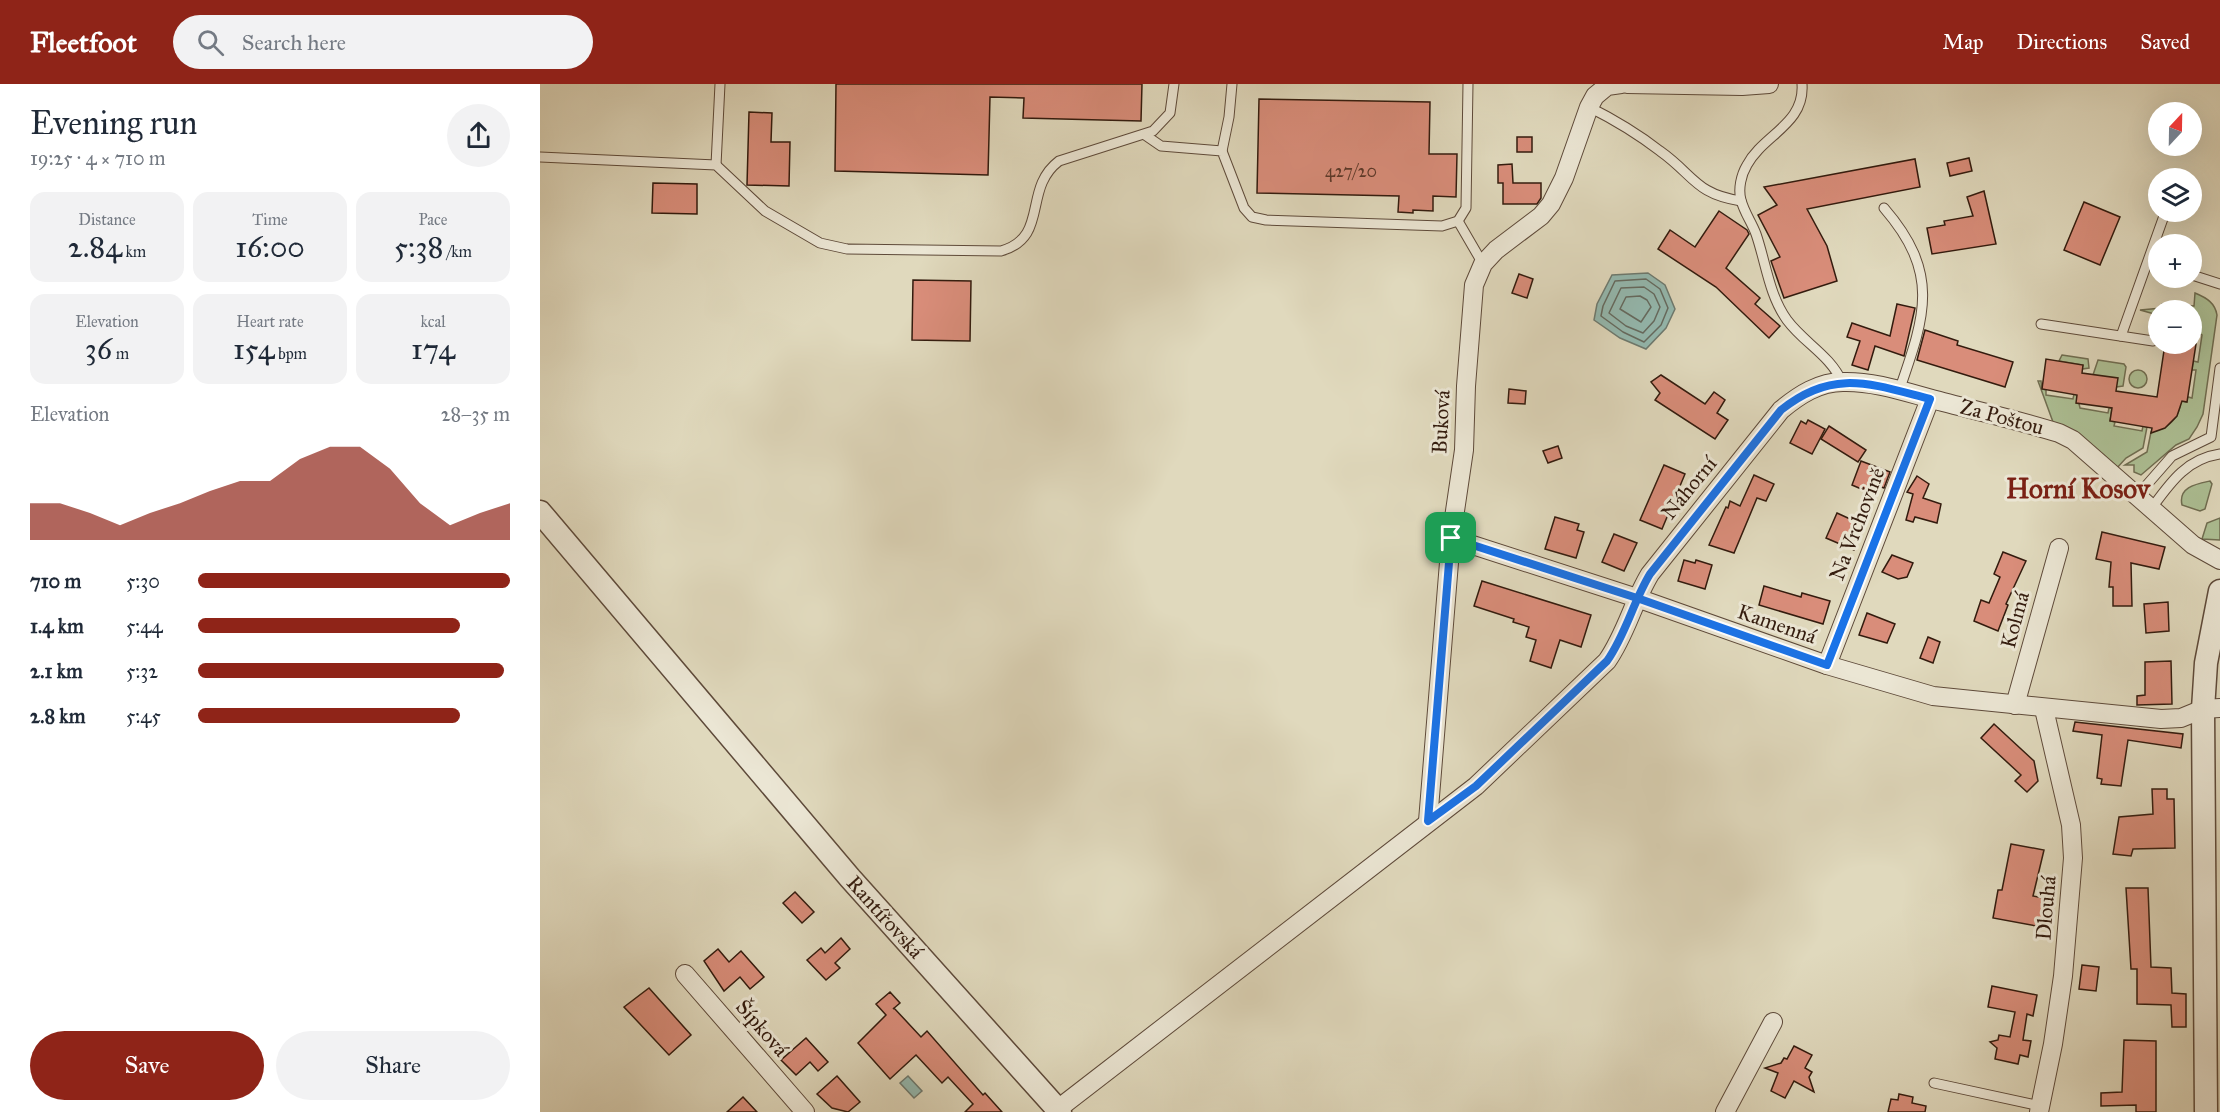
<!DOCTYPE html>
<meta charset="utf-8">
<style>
:root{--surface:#fff;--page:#f2f2f3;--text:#1f2937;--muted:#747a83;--accent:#8f2418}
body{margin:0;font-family:"IM FELL Great Primer",serif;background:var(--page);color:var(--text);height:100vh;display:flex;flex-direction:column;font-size:22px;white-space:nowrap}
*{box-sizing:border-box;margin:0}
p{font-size:20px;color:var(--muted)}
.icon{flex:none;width:33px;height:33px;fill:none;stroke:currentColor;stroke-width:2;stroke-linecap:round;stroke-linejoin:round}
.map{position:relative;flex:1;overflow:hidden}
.sheet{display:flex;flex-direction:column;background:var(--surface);width:540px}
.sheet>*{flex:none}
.needle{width:39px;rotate:22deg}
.buttons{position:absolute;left:1608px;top:18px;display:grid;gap:12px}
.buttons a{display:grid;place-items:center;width:54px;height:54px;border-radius:50%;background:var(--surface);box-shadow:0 6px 24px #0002;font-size:30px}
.pin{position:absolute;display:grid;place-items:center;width:51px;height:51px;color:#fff;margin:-26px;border-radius:12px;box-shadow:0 3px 9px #0006}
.round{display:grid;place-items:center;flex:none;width:63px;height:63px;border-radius:32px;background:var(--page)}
.headline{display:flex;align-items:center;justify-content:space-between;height:102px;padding:0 30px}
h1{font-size:33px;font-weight:600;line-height:45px}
.figures{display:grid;grid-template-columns:repeat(3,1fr);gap:9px;height:102px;padding:6px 30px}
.figures div{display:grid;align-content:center;border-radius:15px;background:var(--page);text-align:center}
.figures b{font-size:30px;font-weight:600}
.figures small{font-size:16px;font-weight:400}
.figures p{font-size:16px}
.chart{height:168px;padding:12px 30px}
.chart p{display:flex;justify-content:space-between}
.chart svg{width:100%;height:108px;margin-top:6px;fill:var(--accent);opacity:.7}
.cta{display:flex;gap:12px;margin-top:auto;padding:12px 30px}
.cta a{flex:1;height:69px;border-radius:36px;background:var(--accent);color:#fff;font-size:24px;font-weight:600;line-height:69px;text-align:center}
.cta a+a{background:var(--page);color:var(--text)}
ul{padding:0 30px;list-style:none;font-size:20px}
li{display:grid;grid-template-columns:96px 72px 1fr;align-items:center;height:45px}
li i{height:15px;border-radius:8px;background:var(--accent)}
header{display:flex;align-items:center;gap:36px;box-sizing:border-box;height:84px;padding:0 30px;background:var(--accent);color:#fff}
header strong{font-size:28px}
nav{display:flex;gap:33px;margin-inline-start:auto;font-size:21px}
.search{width:420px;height:54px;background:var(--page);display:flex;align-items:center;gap:15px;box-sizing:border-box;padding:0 21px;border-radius:33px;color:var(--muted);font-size:22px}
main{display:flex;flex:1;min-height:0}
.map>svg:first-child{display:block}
</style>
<header>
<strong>Fleetfoot</strong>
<div class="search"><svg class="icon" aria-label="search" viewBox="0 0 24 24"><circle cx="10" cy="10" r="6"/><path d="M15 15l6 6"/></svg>Search here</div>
<nav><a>Map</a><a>Directions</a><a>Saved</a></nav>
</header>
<main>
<section class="sheet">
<div class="headline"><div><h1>Evening run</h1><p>19:25 · 4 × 710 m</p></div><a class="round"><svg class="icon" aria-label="share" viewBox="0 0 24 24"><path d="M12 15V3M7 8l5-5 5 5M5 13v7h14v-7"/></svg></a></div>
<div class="figures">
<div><p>Distance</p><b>2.84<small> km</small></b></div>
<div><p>Time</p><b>16:00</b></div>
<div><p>Pace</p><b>5:38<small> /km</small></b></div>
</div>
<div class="figures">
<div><p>Elevation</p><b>36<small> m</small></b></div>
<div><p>Heart rate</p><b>154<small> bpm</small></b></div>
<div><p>kcal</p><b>174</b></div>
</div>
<div class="chart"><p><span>Elevation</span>28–35 m</p>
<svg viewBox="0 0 160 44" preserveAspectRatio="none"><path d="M0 44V29L10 29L20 33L30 38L40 33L50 29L60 24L70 20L80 20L90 11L100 6L110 6L120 15L130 29L140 38L150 33L160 29V44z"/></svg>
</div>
<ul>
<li><b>710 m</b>5:30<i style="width:100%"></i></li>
<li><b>1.4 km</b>5:44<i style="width:84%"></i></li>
<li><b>2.1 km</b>5:32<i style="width:98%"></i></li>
<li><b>2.8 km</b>5:45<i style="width:84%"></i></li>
</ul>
<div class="cta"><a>Save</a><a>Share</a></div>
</section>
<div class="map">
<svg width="1680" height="1028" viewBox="0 0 1680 1028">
<rect width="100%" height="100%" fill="#e0d9bd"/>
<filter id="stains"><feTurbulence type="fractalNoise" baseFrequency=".00333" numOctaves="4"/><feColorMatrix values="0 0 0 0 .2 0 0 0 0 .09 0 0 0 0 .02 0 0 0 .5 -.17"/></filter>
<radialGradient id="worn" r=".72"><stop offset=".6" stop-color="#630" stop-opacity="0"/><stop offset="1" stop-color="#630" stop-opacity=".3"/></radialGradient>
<g fill="#adc095" stroke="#706e52" stroke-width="1.5">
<path d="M 1655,209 C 1667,214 1675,219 1677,231 L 1663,330 L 1657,343 L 1649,355 L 1636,361 L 1601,391 L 1594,388 L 1594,381 L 1585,381 L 1607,368 L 1611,348 C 1626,345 1636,338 1640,323 L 1634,316 L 1646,318 L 1648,313 L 1652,314 L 1656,286 L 1652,286 L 1653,277 L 1658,278 L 1662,251 L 1657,249 L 1658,245 L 1652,243 L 1652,226 L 1618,226 L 1618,231 L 1600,226 L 1622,224 L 1622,220 L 1654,222 Z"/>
<polygon points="1522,271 1548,275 1549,284 1542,285 1543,281 1519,277"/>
<polygon points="1558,276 1584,280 1586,283 1583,302 1576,303 1553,291"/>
<circle cx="1598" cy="295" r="9"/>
<polygon points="1498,297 1501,297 1502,305 1506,306 1506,311 1533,315 1534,310 1537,311 1540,324 1568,329 1569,324 1572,324 1570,337 1575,338 1574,342 1602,347 1603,342 1607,343 1603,364 1586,374 1576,385 1513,338"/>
<path d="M 1670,397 L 1672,400 L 1665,425 L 1660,427 L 1642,421 C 1638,403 1656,400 1670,397 Z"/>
<polygon points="1680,434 1680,456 1662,455 1667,439"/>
</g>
<g fill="#94bab1" stroke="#6d7a70" stroke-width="1.5">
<polygon points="1108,189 1125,201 1135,225 1126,244 1106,265 1080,254 1054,236 1057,220 1072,191"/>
<polygon points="368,992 382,1007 374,1014 360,999"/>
</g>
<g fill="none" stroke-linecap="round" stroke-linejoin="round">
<g stroke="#646a60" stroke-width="1.5">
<polygon points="1106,195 1120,205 1128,224 1121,241 1104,258 1083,248 1061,232 1063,222 1075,197"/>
<polygon points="1104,203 1114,210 1120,223 1114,237 1103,249 1086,242 1069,229 1081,204"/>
<polygon points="1100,212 1107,216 1111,223 1101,238 1080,225 1086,213"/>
</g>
</g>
<g fill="#d98d7a" stroke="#331b0e" stroke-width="1.5">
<polygon points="296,0 602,0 601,37 483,34 484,14 450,13 448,91 295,87"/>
<polygon points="719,15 890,18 889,70 917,70 916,113 893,112 893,127 873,126 873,129 858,128 859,112 717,109"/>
<polygon points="209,28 232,29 231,58 250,58 249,102 207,101"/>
<rect x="977" y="53" width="15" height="15"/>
<polygon points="1429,74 1432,87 1410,92 1407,79"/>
<polygon points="1375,75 1380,103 1267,125 1287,162 1297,197 1244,214 1231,177 1240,173 1218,131 1237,121 1224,103"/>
<polygon points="972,80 973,99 1001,99 1001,114 997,120 963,120 963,99 958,99 958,81"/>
<polygon points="113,99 157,100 157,130 112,129"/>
<polygon points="1444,107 1456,160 1392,170 1387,144 1405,141 1404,137 1433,132 1427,113"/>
<polygon points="1544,118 1580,133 1560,181 1524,166"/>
<polygon points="1179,127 1207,146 1209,150 1186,184 1220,214 1215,220 1240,242 1229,254 1176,203 1118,165 1130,146 1155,163"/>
<polygon points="979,190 993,195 987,214 972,209"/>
<polygon points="373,196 431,197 430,257 372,256"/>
<polygon points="1357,220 1375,224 1364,272 1335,262 1328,286 1312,281 1320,257 1307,253 1312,239 1350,252"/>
<polygon points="1385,246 1418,257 1417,261 1473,278 1465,303 1377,276"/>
<polygon points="1625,260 1656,260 1647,318 1642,317 1637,332 1625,344 1611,349 1612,344 1570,337 1572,324 1536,319 1537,311 1502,305 1506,275 1543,281 1542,289 1578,294 1576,307 1617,313"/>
<polygon points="1121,291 1165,320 1174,308 1185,316 1177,329 1188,336 1175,355 1115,316 1120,309 1111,298"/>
<polygon points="969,305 986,307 985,320 968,319"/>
<polygon points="1268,336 1285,345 1272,370 1250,359 1261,337 1266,340"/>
<polygon points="1289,342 1326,366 1318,378 1281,355"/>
<polygon points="1018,362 1022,374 1008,379 1003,367"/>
<polygon points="1321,377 1350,388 1344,404 1336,401 1333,410 1312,401"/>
<polygon points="1124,381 1145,390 1122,445 1100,436"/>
<polygon points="1214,391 1234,400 1226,417 1217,414 1194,469 1169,461 1186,423 1188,424 1190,417 1200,422"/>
<polygon points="1377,392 1389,400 1383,414 1401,420 1397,439 1375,433 1373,438 1366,436 1373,410 1367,408"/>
<polygon points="1297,429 1321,440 1314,466 1286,454"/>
<polygon points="1015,433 1039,440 1037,446 1044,448 1036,474 1005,465"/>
<polygon points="1562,448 1625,463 1619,485 1591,479 1592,522 1573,522 1573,503 1569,503 1571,478 1556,475"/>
<polygon points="1074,450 1097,459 1084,487 1062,478"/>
<polygon points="1463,468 1486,477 1466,520 1468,521 1458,547 1434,537 1441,516 1449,519 1460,493 1454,490"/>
<polygon points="1352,471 1373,479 1367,493 1358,495 1342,488"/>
<polygon points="1144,476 1155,479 1156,476 1172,481 1165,505 1138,497"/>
<polygon points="942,497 1051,531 1041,563 1020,556 1011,584 990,577 996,556 986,553 989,543 973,538 974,535 934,522"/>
<polygon points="1224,502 1261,513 1262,509 1290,517 1283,540 1219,521"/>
<polygon points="1628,518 1629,547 1606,549 1604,520"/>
<polygon points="1327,529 1355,540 1347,559 1319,551"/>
<polygon points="1388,553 1400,558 1393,579 1380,574"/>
<polygon points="1631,577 1632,620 1597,621 1597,612 1605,611 1605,578"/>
<polygon points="1535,638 1643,650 1641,664 1588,656 1581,702 1561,700 1562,695 1557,694 1562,651 1533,647"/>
<polygon points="1454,640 1494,677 1498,697 1487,708 1475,697 1481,691 1441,654"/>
<polygon points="1612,705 1627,705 1627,715 1634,715 1635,764 1593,765 1591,772 1573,770 1579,733 1613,730"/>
<polygon points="1471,760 1504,766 1493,812 1508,815 1502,843 1453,834 1458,806 1462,806"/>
<polygon points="1586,804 1608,804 1611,883 1631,884 1632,909 1646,910 1646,943 1632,943 1631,921 1597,920 1597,885 1591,885"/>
<polygon points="255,808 274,828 262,839 243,819"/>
<polygon points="301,854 310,865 295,879 300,884 286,896 267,876 281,864 285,869"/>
<polygon points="178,865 189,878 201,867 224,893 210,905 200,893 184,907 164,877"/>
<polygon points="1542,881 1559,883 1556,907 1539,905"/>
<polygon points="1452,902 1497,911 1493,932 1487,930 1483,956 1491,957 1488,973 1480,971 1478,980 1455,975 1457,964 1450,958 1458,956 1459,951 1470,953 1475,928 1448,923"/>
<polygon points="109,904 151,951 129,971 84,923"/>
<polygon points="350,908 360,919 353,925 354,924 381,953 387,947 443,1011 445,1009 462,1028 425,1028 433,1020 408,993 402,999 376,971 350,995 318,959 346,931 336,920"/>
<polygon points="266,954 288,978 278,987 270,978 256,991 241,976"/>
<polygon points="1584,956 1616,957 1616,1028 1596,1028 1596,1021 1561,1022 1561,1009 1582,1008"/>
<polygon points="1254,962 1272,971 1265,984 1272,988 1269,993 1274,1008 1254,997 1245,1014 1231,1007 1238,989 1225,984 1241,979 1244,974 1247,975"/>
<polygon points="297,992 320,1018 308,1028 292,1024 277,1010"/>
<polygon points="1359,1010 1373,1013 1372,1019 1386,1022 1385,1028 1348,1028 1351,1015 1358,1016"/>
<polygon points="203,1013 217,1028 187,1028"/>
</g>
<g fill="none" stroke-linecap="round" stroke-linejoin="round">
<defs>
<g id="service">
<path d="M 1262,0 C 1265,40 1223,51 1207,81 C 1201,91 1198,105 1201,116 C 1204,128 1212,139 1216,150 C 1226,179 1229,211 1247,236 C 1264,259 1290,271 1302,298"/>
<path d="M 1049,23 C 1073,35 1098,50 1120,67 C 1154,91 1155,110 1201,117"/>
<polyline points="605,51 621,62 682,67 704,124 712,133 726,136 902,142 918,137 926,124 928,0"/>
<polyline points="682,67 689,33 692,0"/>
<path d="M 0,73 L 176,81 L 225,127 L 280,159 L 307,165 L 461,167 C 510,153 482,105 519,77 L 613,47 L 630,29 L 634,0"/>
<polyline points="176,81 180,0"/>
<path d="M 1344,124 C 1401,190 1385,232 1359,307"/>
<polyline points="918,137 943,180"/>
<polyline points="1652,191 1680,200"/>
<polyline points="1501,240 1613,257"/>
<polyline points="1581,252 1625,129"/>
<polyline points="1597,412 1632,372 1671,353 1680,284"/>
<path d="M 1611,425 C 1630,399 1646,375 1680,370"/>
<polyline points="1394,999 1500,1022"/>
</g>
<g id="minor">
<polyline points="1087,0 1202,2 1229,0"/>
<polyline points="911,454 1097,514 1287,581 1393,612 1621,635 1641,634 1663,625 1680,624"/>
<polyline points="1287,581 1390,315"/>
<polyline points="1475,621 1519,464"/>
<polyline points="888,737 911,454 924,366 926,302 934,201 943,180 956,166 1001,132 1011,120 1024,94 1049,23 1055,12 1067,2 1081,0"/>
<polyline points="145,890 265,1028"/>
<path d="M 514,1028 L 936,702 L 1067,577 C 1086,550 1093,518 1110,490 L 1241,326 C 1259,311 1279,298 1303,298 C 1336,297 1371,310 1403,318 C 1442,328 1481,337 1519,349 L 1533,356 L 1653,461 L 1680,476"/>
<polyline points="1185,1028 1233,938"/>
<polyline points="1499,1028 1513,960 1523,892 1533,774 1531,741 1504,625"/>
</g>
<g id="tertiary">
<polyline points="0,428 310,794 520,1028"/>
<polyline points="1666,1028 1663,625 1666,579 1680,507"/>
</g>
</defs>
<use href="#service" stroke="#5e4a3a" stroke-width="11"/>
<use href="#minor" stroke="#5e4a3a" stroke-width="20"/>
<use href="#tertiary" stroke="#5e4a3a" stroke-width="25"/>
<use href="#service" stroke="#ebe6d4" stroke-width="9"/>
<use href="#minor" stroke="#ebe6d4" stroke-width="18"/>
<use href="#tertiary" stroke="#ebe6d4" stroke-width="22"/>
</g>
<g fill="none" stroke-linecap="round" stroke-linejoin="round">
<defs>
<path id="route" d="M 911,454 L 1097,514 L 1287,581 L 1390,315 C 1331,300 1293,284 1241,326 L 1110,490 C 1093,518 1086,550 1067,577 L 936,702 L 888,737 L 911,454"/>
</defs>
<use href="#route" stroke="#fff" stroke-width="12"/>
<use href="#route" stroke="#1a73e8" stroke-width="8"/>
</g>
<g text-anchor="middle" stroke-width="6" stroke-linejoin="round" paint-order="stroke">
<g font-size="18" fill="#5c3829">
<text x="811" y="93">427/20</text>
</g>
<g font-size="21" fill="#331b0e" stroke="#ebe6d4">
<text transform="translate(1462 333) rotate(15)" y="7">Za Poštou</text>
<text transform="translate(901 338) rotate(-87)" y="7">Buková</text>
<text transform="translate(1149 404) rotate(-51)" y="7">Náhorní</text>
<text transform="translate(1317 440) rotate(-69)" y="7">Na Vrchovině</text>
<text transform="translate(1475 536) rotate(-75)" y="7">Kolmá</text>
<text transform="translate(1237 540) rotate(19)" y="7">Kamenná</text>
<text transform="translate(1506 824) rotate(-85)" y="7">Dlouhá</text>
<text transform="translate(345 833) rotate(48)" y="7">Rantířovská</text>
<text transform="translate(222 944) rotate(49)" y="7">Šípková</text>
</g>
<g font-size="27" font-weight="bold" fill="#7a1f14" stroke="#ebe6d4">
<text x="1538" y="414">Horní Kosov</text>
</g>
</g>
<rect width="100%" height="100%" filter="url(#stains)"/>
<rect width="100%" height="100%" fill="url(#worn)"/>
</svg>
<div class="buttons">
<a><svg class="needle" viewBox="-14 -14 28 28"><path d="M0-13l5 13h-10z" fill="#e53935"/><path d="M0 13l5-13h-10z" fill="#747a83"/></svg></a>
<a><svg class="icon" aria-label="layers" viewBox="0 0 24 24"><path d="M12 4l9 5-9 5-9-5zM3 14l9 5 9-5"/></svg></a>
<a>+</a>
<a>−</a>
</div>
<div class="pin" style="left:911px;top:454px;background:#1e9e55"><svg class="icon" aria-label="arrive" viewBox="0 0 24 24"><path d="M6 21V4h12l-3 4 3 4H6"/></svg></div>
</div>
</main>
